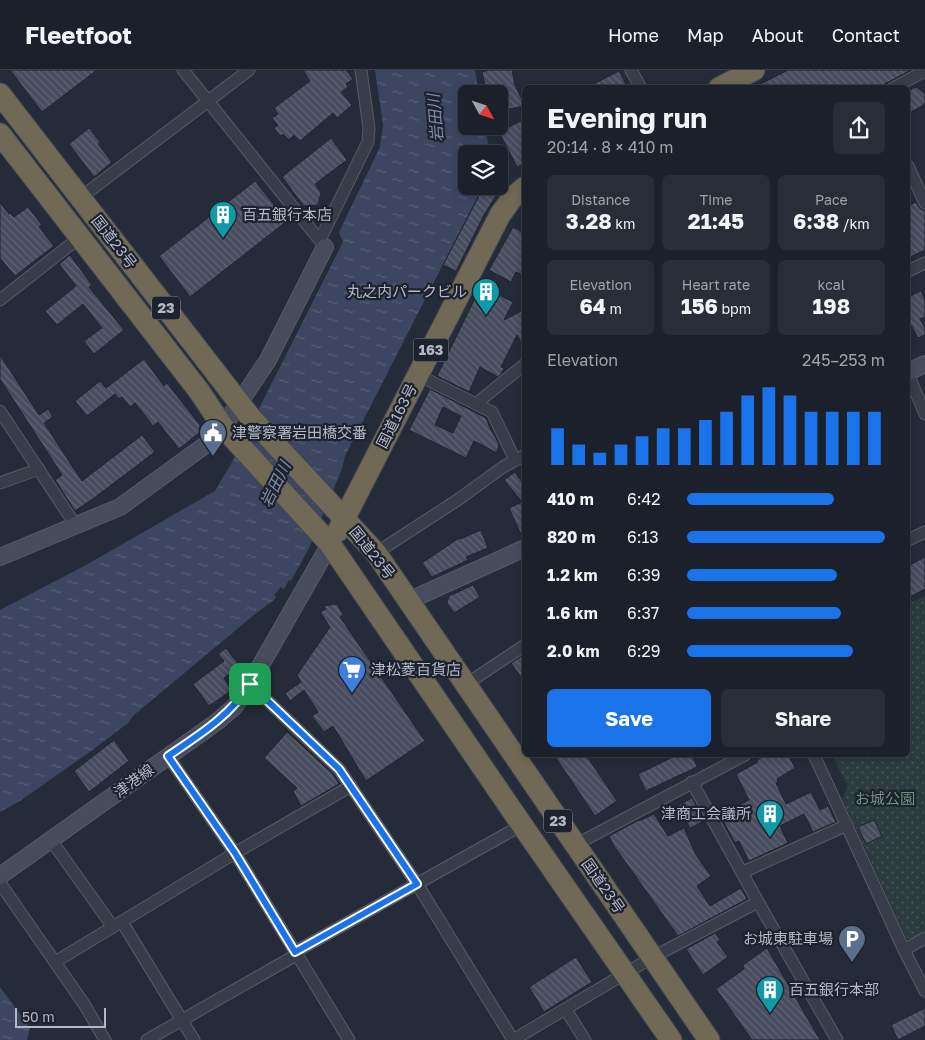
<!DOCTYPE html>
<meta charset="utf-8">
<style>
:root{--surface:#1c202b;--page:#292d37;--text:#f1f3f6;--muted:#a0a3a9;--line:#3a3e47;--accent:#1a73e8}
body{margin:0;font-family:"Golos Text","Noto Sans JP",sans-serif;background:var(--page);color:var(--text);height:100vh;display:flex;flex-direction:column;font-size:19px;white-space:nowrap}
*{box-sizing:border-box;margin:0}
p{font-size:16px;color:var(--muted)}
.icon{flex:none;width:28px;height:28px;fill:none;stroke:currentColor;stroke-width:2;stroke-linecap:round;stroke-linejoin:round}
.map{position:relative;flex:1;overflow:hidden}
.panel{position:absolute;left:522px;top:15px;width:388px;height:672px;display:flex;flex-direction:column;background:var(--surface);border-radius:8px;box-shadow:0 2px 8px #0003,0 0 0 1px var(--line)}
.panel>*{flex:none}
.needle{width:32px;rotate:130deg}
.controls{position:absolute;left:458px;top:15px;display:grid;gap:10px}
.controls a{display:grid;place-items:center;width:50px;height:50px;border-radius:8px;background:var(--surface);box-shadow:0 2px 8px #0003,0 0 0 1px var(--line);font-size:25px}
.scale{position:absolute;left:15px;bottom:12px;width:91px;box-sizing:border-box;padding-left:5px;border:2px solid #b4b8c5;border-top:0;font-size:14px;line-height:18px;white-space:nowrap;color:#b4b8c5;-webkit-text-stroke:4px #1e222f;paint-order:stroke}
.pin{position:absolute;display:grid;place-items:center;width:42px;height:42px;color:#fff;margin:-21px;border-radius:10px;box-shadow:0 2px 8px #0006}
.round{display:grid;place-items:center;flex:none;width:52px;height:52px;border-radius:8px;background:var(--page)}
.headline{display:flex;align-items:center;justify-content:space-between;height:85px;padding:0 25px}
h1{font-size:28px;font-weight:700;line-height:38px}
.stats{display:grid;grid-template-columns:repeat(3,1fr);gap:8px;height:85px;padding:5px 25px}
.stats div{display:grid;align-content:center;border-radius:8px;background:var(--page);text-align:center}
.stats b{font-size:21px;font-weight:700}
.stats small{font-size:14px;font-weight:400}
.stats p{font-size:14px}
.chart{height:140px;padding:10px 25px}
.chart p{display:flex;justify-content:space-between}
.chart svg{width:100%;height:90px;margin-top:5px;stroke:var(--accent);stroke-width:6}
.primary-button{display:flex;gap:10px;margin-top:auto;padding:10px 25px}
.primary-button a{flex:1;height:58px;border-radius:8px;background:var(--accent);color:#fff;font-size:20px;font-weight:700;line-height:58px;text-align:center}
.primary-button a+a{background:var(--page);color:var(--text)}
ul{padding:0 25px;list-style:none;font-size:16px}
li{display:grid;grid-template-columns:80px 60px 1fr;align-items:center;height:38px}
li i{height:12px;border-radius:6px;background:var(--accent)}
header{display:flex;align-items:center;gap:30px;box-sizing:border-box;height:70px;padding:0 25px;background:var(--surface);border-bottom:1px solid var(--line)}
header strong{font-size:24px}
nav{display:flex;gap:28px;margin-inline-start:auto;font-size:18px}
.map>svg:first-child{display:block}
</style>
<header>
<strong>Fleetfoot</strong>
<nav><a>Home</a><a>Map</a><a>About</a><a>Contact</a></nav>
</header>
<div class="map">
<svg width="925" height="970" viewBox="0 0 925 970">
<defs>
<pattern id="grass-dots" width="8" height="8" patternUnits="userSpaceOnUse" patternTransform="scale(1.25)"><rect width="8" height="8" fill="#2b3b3e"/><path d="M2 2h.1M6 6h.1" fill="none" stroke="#475558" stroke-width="1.8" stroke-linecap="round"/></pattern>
<pattern id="water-ripples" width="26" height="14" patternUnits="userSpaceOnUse" patternTransform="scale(1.25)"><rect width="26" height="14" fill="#3c4661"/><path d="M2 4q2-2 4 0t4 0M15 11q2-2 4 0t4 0" fill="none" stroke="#565f76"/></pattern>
<pattern id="building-back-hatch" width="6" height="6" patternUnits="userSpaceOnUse" patternTransform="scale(1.25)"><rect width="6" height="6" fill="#474d5e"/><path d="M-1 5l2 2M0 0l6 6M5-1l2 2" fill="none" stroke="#5f6574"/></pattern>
</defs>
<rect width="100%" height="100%" fill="#252b39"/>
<polygon fill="url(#grass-dots)" points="925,526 925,862 911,870 906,867 842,729 848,717 832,685 908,685 908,534"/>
<g fill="url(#water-ripples)">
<polygon points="375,0 475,0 479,24 466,24 466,56 485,56 490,84 466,84 466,116 483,116 345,386 342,399 309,478 291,511 289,510 284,519 281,517 274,525 276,527 274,530 255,544 134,645 128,653 91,681 20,731 0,742 0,540 86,495 215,421 232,392 343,172 339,162 380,77 383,55"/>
<polygon points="0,917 30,958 27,970 0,970"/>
</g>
<g fill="url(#building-back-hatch)" stroke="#202431" fill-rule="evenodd">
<polygon points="10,0 97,0 42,42"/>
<polygon points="303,0 346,0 353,9 346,14 348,17 341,22 352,35 337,48 333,43 300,71 294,65 289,70 283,64 281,66 274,58 278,55 272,48 278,44 274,38 310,11"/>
<polygon points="489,0 512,0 515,15 525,36 499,41 499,24 487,24 482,2"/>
<polygon points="788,0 911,0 877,18 753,18"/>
<polygon points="619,1 628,18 586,18"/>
<polygon points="916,17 925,24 925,34 908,44 908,21"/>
<polygon points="525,49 525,93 517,97 499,62"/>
<polygon points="89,58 100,72 98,74 112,92 94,107 69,74"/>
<polygon points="331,68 347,90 315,114 321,123 318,135 304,136 282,107"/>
<polygon points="255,111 287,151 190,227 159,186"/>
<polygon points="484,116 496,116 497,124 484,145 456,201 443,195"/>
<polygon points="916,132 920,139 925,140 925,180 908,188 908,136"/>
<polygon points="0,133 9,144 10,143 14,147 28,137 42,155 39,157 54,176 15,206 0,188"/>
<polygon points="513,157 525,164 525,206 516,202 511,212 489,200"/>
<polygon points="70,185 92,215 89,217 124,260 94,284 84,271 102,258 83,234 57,255 45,241 76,216 59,194"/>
<polygon points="481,216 513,232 504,250 525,239 525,280 517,265 501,297 504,298 501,304 498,307 480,297 469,322 437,306"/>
<polygon points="921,221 925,230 925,247 920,249 925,258 925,265 918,268 911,255 908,256 908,227"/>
<polygon points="0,285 39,345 48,339 53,347 44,353 82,411 142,365 155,382 94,428 75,441 55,410 62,405 0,309"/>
<polygon points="144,289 164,316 167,313 200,355 199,363 179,379 158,352 153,356 135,333 130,337 122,327 119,329 115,324 87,346 75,331 100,311 106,318"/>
<path d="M 430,319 L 486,348 L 490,358 L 499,374 L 497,383 L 474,371 L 466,388 L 409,360 ZM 443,337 L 461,346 L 453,363 L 435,355 Z"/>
<polygon points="515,402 525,416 525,468 523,469 509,438 522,432 504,410"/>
<polygon points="481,460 488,478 466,487 468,490 432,507 422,493 459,468 460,469"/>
<polygon points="925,487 925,519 908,528 908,496"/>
<polygon points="473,515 480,527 454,543 447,533 449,526"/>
<polygon points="337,534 343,545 340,547 425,671 366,711 333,656 324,662 312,646 318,642 304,620 290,631 285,623 301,612 297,605 330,557 320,542 326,539 324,536"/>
<polygon points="226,578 240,596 224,608 232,620 209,636 193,614 224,591 218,584"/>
<polygon points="525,584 525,613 511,593"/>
<polygon points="287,662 333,704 339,714 301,736 293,721 297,718 264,688"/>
<polygon points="114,670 129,691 89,722 74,701"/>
<polygon points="554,685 586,685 617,731 595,746"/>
<polygon points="677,685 692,685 697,697 646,721 638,704"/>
<polygon points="766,685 789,685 795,698 777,709 778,712 776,713 786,734 811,722 820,740 828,736 836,752 813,762 804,744 780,756 788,773 749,791 739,771 735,773 720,745 749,730 736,704 758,692 757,690"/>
<polygon points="692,728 704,751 690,758 677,736"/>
<polygon points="654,744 668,766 684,758 696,785 711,806 697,816 710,836 741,818 747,829 678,866 614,776 609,766 639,750 639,751"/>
<polygon points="874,750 882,766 866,774 858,757"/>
<polygon points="715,863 720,870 717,872 728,887 703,905 686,879"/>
<polygon points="767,878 820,970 752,970 716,919 744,899 743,895"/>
<polygon points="576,887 592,912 544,942 529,917"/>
<polygon points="925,938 925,956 898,970 891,955"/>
</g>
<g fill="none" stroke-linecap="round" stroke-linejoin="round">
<defs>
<g id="street">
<polyline points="183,0 325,177"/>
<polyline points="631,0 641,18"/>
<polyline points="893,18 925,1"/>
<polyline points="908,96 925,133"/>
<polyline points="80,128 249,0"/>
<polyline points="320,170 368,72 369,58 361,0"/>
<polyline points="908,201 925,193"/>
<polyline points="0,230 80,167"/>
<polyline points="908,304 925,344"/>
<polyline points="418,305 492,342 515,390"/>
<polyline points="477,333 525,294"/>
<polyline points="0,341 76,456"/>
<polyline points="0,413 39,399"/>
<polyline points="908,470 925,462"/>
<polyline points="376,483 459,429 503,397 525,385"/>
<polyline points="250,614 339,699 417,814 513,970"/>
<polyline points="465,615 525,575"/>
<polyline points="814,685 904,880 925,921"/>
<polyline points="168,686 235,783 349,970"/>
<polyline points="692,712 758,832 837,970"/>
<polyline points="51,770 113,857"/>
<polyline points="575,775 745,685"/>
<polyline points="743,802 847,755"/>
<polyline points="0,813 84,934 105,970"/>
<polyline points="122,852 194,970"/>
<polyline points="904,880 925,868"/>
<polyline points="295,882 522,755"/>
<polyline points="55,892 235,783 351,716"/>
<polyline points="566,940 585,970"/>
<polyline points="147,970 296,885"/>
<polyline points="513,970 653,887 758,832"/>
</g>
<g id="secondary">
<polyline points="908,302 925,294"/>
<polyline points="0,487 120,437 208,373 223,357 268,290 325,177"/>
<polyline points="408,531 525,478"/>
<polyline points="0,806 218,651 234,637 250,614 330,474"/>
</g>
<g id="highway">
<polyline points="719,18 754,0"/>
<polyline points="0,24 251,348 376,483 709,970"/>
<polyline points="0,64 199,321 223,357 330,474 522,755 671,970"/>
<polyline points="338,461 500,145 513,127 525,117"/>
</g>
</defs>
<use href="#street" stroke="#575b68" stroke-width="13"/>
<use href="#secondary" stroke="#575b68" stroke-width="18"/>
<use href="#highway" stroke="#444855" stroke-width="23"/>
<use href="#street" stroke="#393d4a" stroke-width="11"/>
<use href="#secondary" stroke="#474c5c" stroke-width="16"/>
<use href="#highway" stroke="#6f6956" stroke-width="21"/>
</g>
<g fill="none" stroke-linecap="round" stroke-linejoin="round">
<defs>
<path id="route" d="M 250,614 L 339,699 L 417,814 L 295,882 L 235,783 L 168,686 C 199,665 230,646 250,614 Z"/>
</defs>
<use href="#route" stroke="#fff" stroke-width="10"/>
<use href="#route" stroke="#1a73e8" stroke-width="6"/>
</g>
<defs>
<symbol id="building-pin" viewBox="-11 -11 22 30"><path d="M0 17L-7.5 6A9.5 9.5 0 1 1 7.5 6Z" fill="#0f9aa8" stroke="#1e222f"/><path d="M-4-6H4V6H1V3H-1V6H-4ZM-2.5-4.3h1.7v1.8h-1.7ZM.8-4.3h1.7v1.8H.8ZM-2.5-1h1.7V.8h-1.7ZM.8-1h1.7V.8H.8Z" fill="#fff"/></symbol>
<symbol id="civic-pin" viewBox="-11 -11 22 30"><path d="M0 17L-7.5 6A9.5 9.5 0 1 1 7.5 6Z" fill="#5c6f8a" stroke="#1e222f"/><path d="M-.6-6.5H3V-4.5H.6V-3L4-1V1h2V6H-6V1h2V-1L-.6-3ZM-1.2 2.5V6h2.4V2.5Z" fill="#fff"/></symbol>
<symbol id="supermarket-pin" viewBox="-11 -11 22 30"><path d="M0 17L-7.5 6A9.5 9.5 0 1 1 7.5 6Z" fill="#3f7fe0" stroke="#1e222f"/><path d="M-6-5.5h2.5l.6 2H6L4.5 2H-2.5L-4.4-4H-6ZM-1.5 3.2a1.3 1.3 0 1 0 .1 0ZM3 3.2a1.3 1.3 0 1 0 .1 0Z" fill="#fff"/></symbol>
<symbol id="parking-pin" viewBox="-11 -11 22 30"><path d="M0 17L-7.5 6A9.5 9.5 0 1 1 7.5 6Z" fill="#5c6f8a" stroke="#1e222f"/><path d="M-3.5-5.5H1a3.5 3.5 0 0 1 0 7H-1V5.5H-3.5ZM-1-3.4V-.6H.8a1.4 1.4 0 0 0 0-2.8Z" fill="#fff"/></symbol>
</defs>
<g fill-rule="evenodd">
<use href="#building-pin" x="207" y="129" width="32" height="43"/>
<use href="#building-pin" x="470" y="206" width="32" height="43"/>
<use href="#civic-pin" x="197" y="347" width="32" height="43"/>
<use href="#supermarket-pin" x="336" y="584" width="32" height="43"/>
<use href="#building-pin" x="754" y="728" width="32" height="43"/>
<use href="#parking-pin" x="836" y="853" width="32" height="43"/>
<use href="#building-pin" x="754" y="904" width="32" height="43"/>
</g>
<g text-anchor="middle" stroke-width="4.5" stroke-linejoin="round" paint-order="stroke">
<g fill="#1e222f" stroke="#878b98" stroke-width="1">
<rect x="152" y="226.5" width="28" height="23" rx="4"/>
<rect x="413.5" y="268.5" width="35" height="23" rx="4"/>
<rect x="544" y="739.5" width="28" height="23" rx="4"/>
</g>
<g font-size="14" font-weight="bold" fill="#b4b8c5">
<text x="166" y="243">23</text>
<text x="431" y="285">163</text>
<text x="558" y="756">23</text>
</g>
<g font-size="15" fill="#b4b8c5" stroke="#1e222f" text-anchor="start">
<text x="242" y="150">百五銀行本店</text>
<text x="467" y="227" text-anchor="end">丸之内パークビル</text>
<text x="232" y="368">津警察署岩田橋交番</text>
<text x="371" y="605">津松菱百貨店</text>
<text x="751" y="749" text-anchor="end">津商工会議所</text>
<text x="833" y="874" text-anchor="end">お城東駐車場</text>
<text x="789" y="925">百五銀行本部</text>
</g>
<g font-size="15" fill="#b4b8c5" stroke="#1e222f">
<text transform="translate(114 172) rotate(52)" y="5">国道23号</text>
<text transform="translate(397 346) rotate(-63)" y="5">国道163号</text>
<text transform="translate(372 483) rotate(51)" y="5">国道23号</text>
<text transform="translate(134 711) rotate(-36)" y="5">津港線</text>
<text transform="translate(603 816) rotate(55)" y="5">国道23号</text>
</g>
<g font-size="15" fill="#6e947c" stroke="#1e222f">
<text x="885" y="734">お城公園</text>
</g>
<g font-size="16" font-style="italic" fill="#7f8baa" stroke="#1e222f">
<text transform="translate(435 48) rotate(-95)" y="6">岩田川</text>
<text transform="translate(275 414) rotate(-64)" y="6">岩田川</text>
</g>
</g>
</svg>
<div class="controls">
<a><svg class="needle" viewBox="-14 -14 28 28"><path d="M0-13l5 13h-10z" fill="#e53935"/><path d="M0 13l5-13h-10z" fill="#a0a3a9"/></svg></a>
<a><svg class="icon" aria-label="layers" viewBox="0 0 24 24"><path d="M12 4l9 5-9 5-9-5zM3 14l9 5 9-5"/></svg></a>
</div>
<div class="scale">50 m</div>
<div class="pin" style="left:250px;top:614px;background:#1e9e55"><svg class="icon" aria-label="arrive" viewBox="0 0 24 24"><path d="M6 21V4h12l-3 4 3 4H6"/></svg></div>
<section class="panel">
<div class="headline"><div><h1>Evening run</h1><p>20:14 · 8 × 410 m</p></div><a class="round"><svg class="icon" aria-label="share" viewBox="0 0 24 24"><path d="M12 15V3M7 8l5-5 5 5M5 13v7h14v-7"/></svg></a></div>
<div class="stats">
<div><p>Distance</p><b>3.28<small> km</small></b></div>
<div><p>Time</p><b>21:45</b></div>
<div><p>Pace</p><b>6:38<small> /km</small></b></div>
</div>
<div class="stats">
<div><p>Elevation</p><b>64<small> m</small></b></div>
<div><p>Heart rate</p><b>156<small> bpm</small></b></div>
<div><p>kcal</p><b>198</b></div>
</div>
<div class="chart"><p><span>Elevation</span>245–253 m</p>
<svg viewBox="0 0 160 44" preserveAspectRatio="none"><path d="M5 44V26M15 44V34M25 44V38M35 44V34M45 44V30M55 44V26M65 44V26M75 44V22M85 44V18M95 44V10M105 44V6M115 44V10M125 44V18M135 44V18M145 44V18M155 44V18"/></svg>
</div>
<ul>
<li><b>410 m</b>6:42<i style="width:74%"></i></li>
<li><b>820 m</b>6:13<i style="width:100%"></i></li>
<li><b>1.2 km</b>6:39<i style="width:76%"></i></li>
<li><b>1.6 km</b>6:37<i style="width:78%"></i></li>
<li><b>2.0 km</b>6:29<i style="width:84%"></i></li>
</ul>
<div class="primary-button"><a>Save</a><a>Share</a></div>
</section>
</div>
